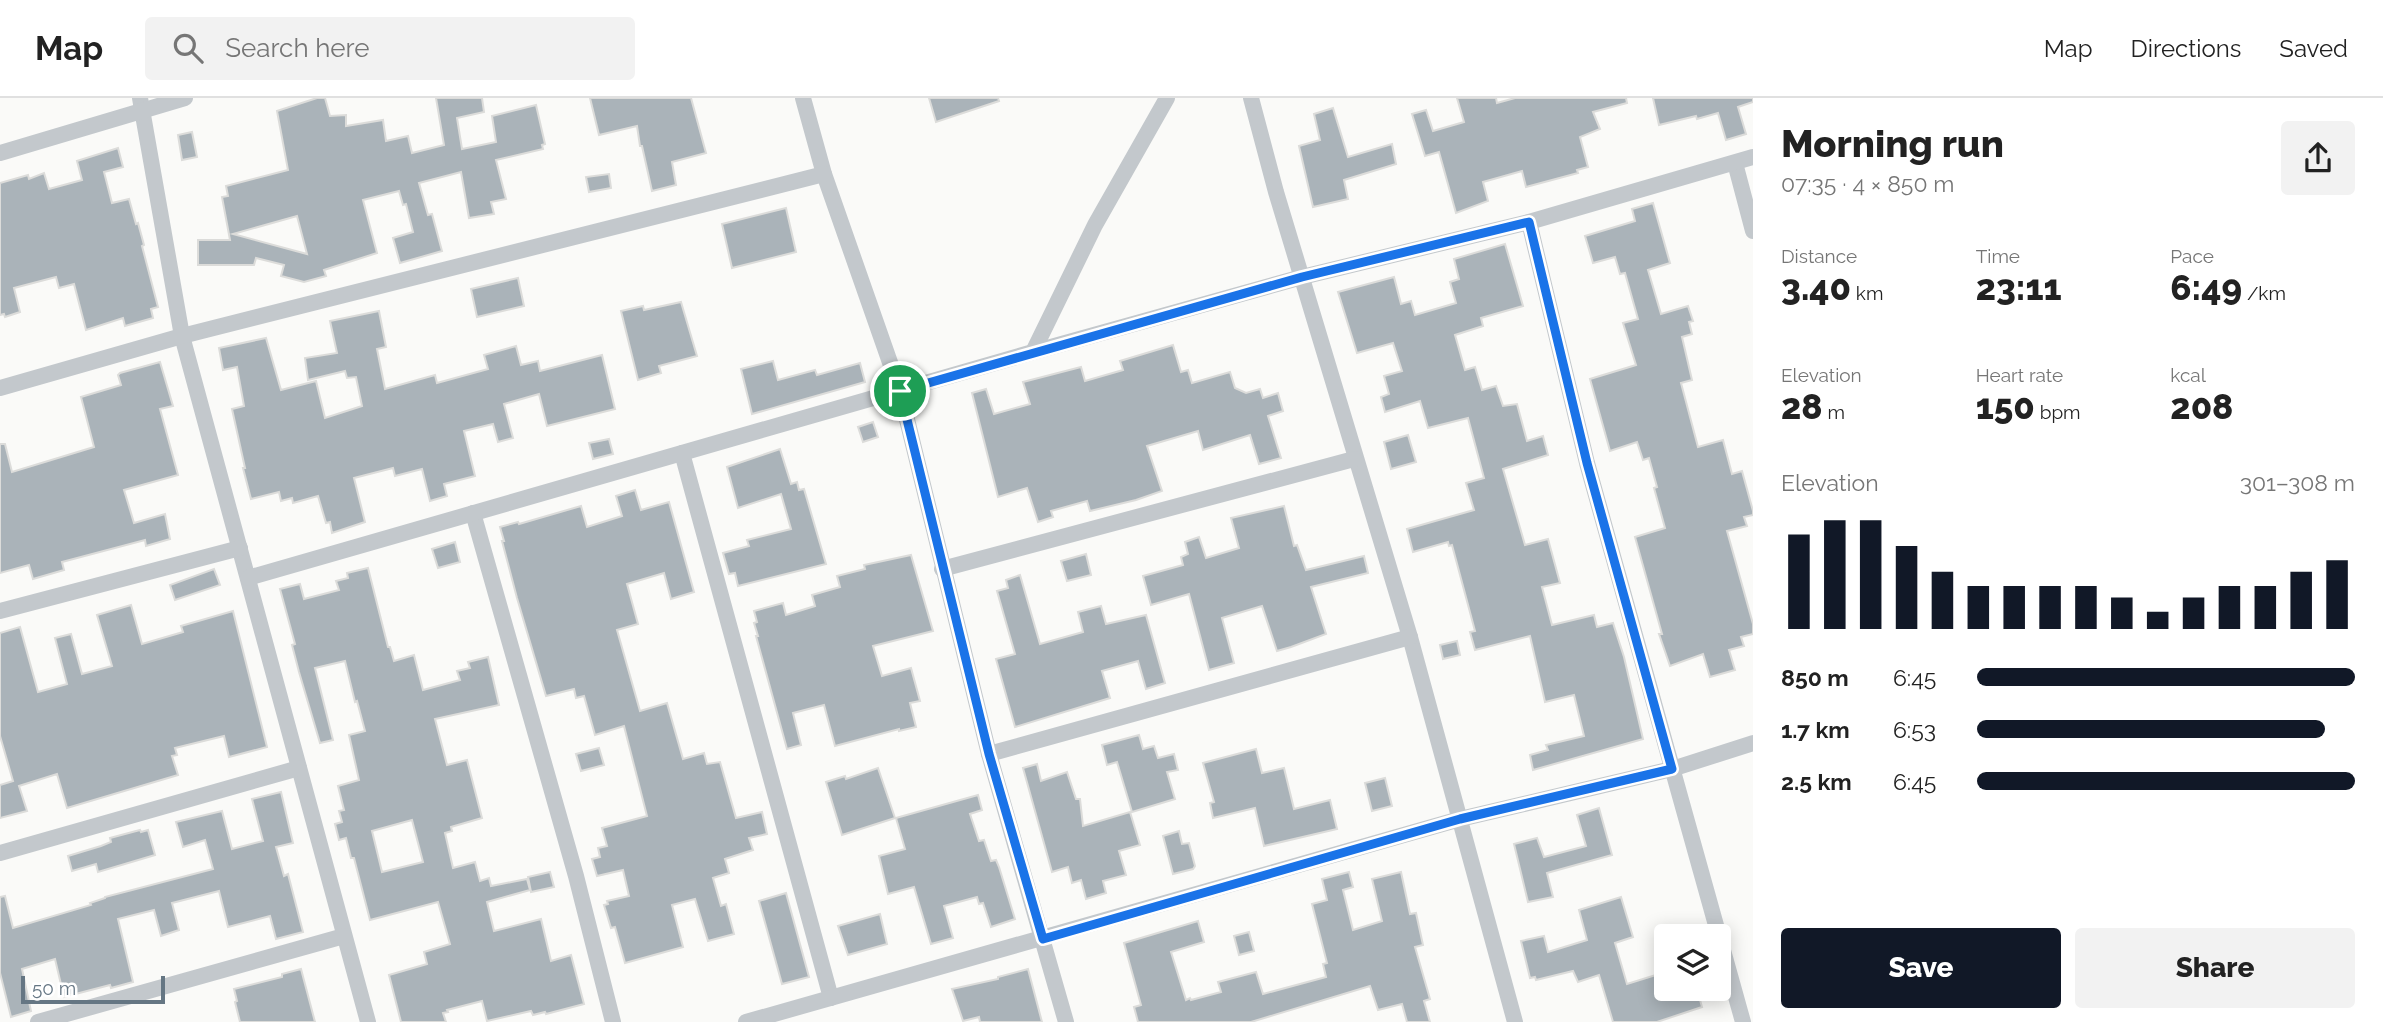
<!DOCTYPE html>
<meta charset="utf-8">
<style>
:root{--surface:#fff;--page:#f2f2f2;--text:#222;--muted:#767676;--line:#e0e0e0;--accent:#111827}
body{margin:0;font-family:Raleway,sans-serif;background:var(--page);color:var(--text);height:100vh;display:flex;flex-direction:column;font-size:26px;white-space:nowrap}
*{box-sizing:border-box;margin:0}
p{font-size:23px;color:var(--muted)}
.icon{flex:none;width:38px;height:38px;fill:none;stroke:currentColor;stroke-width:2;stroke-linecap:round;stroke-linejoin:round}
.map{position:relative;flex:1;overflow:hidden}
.sheet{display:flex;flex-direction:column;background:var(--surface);width:630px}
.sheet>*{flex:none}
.tools{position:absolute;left:1654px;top:826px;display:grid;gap:14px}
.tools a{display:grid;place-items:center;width:77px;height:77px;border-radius:7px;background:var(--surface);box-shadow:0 4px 18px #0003;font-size:35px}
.scale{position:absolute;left:21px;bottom:18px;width:144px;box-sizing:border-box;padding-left:7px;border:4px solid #657683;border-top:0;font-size:19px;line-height:24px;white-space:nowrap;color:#657683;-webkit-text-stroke:5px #fff;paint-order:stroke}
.pin{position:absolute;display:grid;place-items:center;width:60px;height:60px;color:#fff;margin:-30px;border:4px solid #fff;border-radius:50%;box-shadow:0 2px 7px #0007}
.round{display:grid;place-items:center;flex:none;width:74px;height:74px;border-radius:7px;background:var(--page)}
.headline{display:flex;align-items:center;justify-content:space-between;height:119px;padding:0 28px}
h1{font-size:38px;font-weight:800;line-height:52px}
.figures{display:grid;grid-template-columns:repeat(3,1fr);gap:10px;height:119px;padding:7px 28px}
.figures div{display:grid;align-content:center}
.figures b{font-size:35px;font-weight:800}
.figures small{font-size:19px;font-weight:400}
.figures p{font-size:19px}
.chart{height:196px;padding:14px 28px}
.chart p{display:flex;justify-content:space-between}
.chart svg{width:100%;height:126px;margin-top:7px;stroke:var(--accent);stroke-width:6}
.primary-button{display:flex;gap:14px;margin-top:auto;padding:14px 28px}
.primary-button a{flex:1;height:80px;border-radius:7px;background:var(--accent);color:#fff;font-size:28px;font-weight:800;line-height:80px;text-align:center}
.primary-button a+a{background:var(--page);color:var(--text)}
ul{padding:0 28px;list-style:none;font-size:23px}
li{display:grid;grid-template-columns:112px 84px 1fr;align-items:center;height:52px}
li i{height:18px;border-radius:9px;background:var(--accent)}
header{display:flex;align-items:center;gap:42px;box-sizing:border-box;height:98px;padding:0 35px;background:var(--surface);border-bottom:2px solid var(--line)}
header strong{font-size:33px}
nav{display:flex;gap:38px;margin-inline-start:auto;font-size:24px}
.search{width:490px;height:63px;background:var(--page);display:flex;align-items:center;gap:18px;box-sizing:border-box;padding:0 24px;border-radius:7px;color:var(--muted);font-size:26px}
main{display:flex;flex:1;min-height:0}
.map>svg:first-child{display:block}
</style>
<header>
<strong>Map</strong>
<div class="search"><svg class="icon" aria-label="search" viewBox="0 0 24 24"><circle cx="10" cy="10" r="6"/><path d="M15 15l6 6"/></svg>Search here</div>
<nav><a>Map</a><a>Directions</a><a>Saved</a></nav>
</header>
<main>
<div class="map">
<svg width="1753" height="924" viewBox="0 0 1753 924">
<rect width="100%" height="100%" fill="#fafaf8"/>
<g fill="#aab3b9" stroke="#dcdcda" stroke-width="2" fill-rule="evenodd">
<path d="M 317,0 L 325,0 L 330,18 L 346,17 L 346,28 L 383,22 L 386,43 L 408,38 L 412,55 L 444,47 L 436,0 L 482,0 L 484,14 L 457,20 L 462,51 L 496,44 L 492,18 L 536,7 L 545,46 L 542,47 L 543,51 L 496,62 L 506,101 L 491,104 L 494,116 L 469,120 L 461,74 L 419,85 L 428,117 L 432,116 L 442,153 L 400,165 L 393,140 L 413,134 L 406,106 L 403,107 L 399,93 L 363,102 L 377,155 L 324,172 L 326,178 L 304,184 L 281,178 L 284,167 L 256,160 L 254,167 L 198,167 L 198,142 L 230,142 L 222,99 L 228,98 L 226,88 L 288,72 L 277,13 ZM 297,118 L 307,156 L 233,136 Z"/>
<polygon points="590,0 691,0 706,55 672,64 676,87 652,93 642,48 640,48 637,28 599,37"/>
<polygon points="929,0 998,0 999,3 936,24"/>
<polygon points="1457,0 1496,0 1497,5 1515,0 1626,0 1627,5 1593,14 1600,31 1580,39 1588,69 1577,72 1578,75 1526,89 1522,73 1483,84 1488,103 1456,115 1439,54 1425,58 1412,16 1426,12 1433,33 1464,24"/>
<polygon points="1653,0 1753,0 1753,4 1738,9 1746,36 1726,42 1718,15 1697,21 1696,18 1659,27"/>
<polygon points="1333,10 1348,59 1392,46 1396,66 1344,82 1348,101 1313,109 1299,48 1320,42 1314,16"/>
<polygon points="192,34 197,59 182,62 178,37"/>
<polygon points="118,50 123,69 104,74 112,105 129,101 136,126 138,125 144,147 142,148 158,209 151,211 153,220 125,228 123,220 86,232 74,186 59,190 56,179 14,190 20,214 5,219 4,216 0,217 0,85 28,77 29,81 44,75 49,91 82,82 77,63"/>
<polygon points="609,76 611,90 589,94 586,79"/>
<polygon points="1653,105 1670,165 1648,172 1661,216 1688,208 1693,223 1689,224 1692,236 1682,239 1692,282 1681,285 1698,349 1723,342 1732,376 1742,373 1753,413 1753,417 1744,419 1747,428 1727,433 1753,526 1753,536 1741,539 1744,548 1729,552 1735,572 1710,579 1703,556 1670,568 1659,536 1662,536 1635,439 1665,430 1654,390 1657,389 1649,360 1643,362 1637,344 1610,353 1590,281 1636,267 1623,225 1638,221 1625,175 1620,176 1615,159 1593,165 1585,138 1635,123 1632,111"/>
<polygon points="786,110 796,154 732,170 722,126"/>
<polygon points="1505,146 1523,208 1481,220 1483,228 1455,237 1465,272 1475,269 1482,292 1496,288 1503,308 1517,306 1527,343 1543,338 1548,357 1503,371 1525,447 1548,441 1560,485 1542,489 1552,527 1594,517 1597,529 1613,525 1624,559 1643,641 1533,672 1530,657 1548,652 1546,647 1584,638 1574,597 1545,604 1530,538 1475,552 1470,534 1475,533 1452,447 1449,448 1448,444 1413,454 1407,431 1474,412 1466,385 1484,380 1468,320 1428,330 1420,303 1385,314 1381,299 1389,296 1384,278 1402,273 1393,245 1357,255 1338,194 1394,179 1401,206 1411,203 1415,217 1456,205 1450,184 1459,181 1454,161"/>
<polygon points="518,180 524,208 477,219 471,191"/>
<polygon points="681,204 697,258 659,268 661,275 638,282 621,213 643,208 644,212"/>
<polygon points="379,213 386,249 377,251 385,291 435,277 437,285 488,271 484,257 516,248 521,267 538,263 540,273 602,257 615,311 547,328 539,296 504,306 513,340 498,344 493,326 464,333 475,378 444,386 447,398 430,403 422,371 395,378 393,370 354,380 365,424 332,435 330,424 326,425 318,398 293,405 292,400 281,403 279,394 251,401 243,370 245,370 232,311 244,308 237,269 223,272 219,250 266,240 281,292 316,283 325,320 362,308 356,279 347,280 345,273 308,282 305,260 337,255 330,223"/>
<polygon points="1173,247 1181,274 1188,272 1192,285 1230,274 1235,290 1246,295 1260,291 1263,300 1278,295 1283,313 1268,318 1281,360 1259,366 1250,337 1203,352 1198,333 1147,348 1162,393 1136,402 1090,413 1087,403 1051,413 1053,419 1038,424 1027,390 998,399 972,295 986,291 994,316 1030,306 1023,284 1081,269 1085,283 1123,272 1120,263"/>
<polygon points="773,263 778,282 815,272 817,277 860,265 865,284 752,316 741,271"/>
<polygon points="160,264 173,308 160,311 178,377 124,392 134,425 165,416 170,441 146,448 145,442 62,464 64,472 33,481 29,467 0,475 0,346 5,346 12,374 94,349 81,299 121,287 118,277 120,275"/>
<polygon points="873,324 878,339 863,344 858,329"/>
<polygon points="1408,337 1416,364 1391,371 1384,344"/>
<polygon points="609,341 613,356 593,361 589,345"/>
<polygon points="780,351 791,386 797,384 799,392 804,391 826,466 738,488 735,475 729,476 723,455 749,448 747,442 791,431 781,396 738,410 727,369"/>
<polygon points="635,392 641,412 669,404 694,494 671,501 664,475 627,486 638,526 617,532 640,613 667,605 683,661 704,655 707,666 720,664 736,720 762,714 767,736 749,740 753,752 725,761 729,775 713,780 721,808 726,806 734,836 708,843 695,801 672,807 683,849 625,865 615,829 611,830 604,807 608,806 607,803 629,798 623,772 597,778 592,761 600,759 598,750 607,748 602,730 647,718 624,628 595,637 584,598 576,600 574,591 546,598 517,500 502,443 504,443 500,429 518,424 519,426 581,408 587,429 622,418 616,398"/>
<polygon points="1284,408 1294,448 1297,447 1306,472 1364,458 1368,475 1311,489 1326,536 1291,549 1277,553 1262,508 1222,520 1234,565 1209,572 1189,496 1151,507 1143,478 1183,467 1181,459 1188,456 1185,444 1199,439 1206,460 1239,450 1231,420"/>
<polygon points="455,444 460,464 438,470 432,451"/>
<polygon points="1086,456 1091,477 1067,483 1061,463"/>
<polygon points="911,457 933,533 873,548 882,578 911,570 920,603 910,605 916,629 899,633 899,631 835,648 824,607 793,615 801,647 787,651 756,538 758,538 754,525 757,524 754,513 783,505 786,517 815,508 812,497 840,489 837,478 865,471 864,467"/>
<path d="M 368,470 L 388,549 L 390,549 L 394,563 L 414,557 L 423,592 L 460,582 L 457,573 L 470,570 L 468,564 L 488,559 L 499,607 L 435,621 L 447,667 L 467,662 L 482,720 L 451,729 L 452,733 L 445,735 L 453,770 L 475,764 L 480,783 L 489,780 L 491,788 L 527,781 L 530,792 L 487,804 L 494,833 L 541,821 L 551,863 L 571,857 L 584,906 L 546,916 L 545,914 L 533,917 L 531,913 L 487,923 L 482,903 L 447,912 L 448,914 L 443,915 L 446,924 L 401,924 L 389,877 L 427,866 L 424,854 L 450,846 L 438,804 L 370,822 L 354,760 L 351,760 L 346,740 L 339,742 L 335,726 L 342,724 L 339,713 L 344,712 L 338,688 L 359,682 L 349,637 L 365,633 L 357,603 L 355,604 L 345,563 L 315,570 L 333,642 L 320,645 L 299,574 L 292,547 L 295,546 L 280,491 L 300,486 L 304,501 L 339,492 L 336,483 L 348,480 L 347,475 ZM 412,722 L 423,764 L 382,774 L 372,733 Z"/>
<polygon points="214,471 220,487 175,502 170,487"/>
<polygon points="1020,477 1040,546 1083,534 1078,514 1101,508 1106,526 1146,517 1165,585 1146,591 1138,563 1102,573 1110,600 1015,629 996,561 1015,556 997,493 1008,490 1006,482"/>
<polygon points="131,507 142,546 183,534 181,528 233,513 267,649 229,659 224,638 175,650 177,657 172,658 178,677 67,710 57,676 19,688 27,713 0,720 0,687 13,683 0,638 0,535 20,529 38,594 67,586 55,540 71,536 82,576 112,568 97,517"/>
<polygon points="1457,543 1460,557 1443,561 1440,547"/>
<polygon points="1139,637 1143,651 1154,648 1158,660 1174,656 1178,672 1167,674 1175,701 1132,714 1117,664 1107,667 1102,647"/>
<polygon points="599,650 604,667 581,673 576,656"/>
<polygon points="1256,651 1262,675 1284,670 1294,711 1330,702 1337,731 1264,748 1255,710 1213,720 1210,705 1214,704 1203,665"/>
<polygon points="1037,666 1041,683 1067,674 1076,701 1080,701 1083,728 1130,714 1140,747 1119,753 1126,777 1103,783 1106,795 1086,801 1081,782 1072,785 1068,769 1052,774 1023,670"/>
<polygon points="878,670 895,720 842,737 826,684 845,678 846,681"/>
<polygon points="1385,680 1392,708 1372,713 1365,685"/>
<polygon points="281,694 293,745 276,749 284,778 288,776 303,834 276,841 270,818 228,829 219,793 172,805 179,832 161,838 154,812 118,821 133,884 111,890 110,887 64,899 55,861 22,871 31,913 11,919 0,875 0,799 5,798 13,830 91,807 90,805 105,800 105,799 213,771 205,742 183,749 176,724 222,713 232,751 263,743 252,701"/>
<polygon points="978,697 982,712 970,716 979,743 984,742 991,763 996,762 999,769 1015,821 991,829 983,805 979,806 977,799 944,808 953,840 931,846 914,789 888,796 879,758 905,751 896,720"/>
<polygon points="1599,710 1612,757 1547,775 1553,799 1528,804 1514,746 1537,740 1544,759 1586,748 1577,717"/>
<polygon points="140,732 141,734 148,732 155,757 98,774 96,766 72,773 68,758 101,748 111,744 110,740"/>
<polygon points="1179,733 1182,746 1189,745 1195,768 1193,771 1173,776 1163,738"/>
<polygon points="550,774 554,789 531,794 528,779"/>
<polygon points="1349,774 1353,789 1343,792 1353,832 1382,823 1372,781 1401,774 1410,816 1416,815 1423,847 1415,849 1430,901 1424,903 1430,924 1407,924 1402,906 1378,912 1370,888 1251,924 1138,924 1134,909 1141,907 1124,845 1198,823 1204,844 1171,854 1186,902 1190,900 1191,902 1221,894 1218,884 1256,874 1263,896 1326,879 1323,866 1327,865 1312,806 1327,802 1322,781"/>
<polygon points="786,795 809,879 782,886 759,803"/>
<polygon points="1621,799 1633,839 1615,845 1627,886 1659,876 1666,897 1684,891 1697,891 1702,909 1657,924 1613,924 1599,877 1578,884 1573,873 1536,882 1535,879 1530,880 1521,843 1544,838 1548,854 1587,842 1579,812"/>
<polygon points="880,816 887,846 848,857 838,828"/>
<polygon points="1249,834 1254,853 1239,857 1234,838"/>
<polygon points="301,871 315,924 240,924 235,904 237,903 234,891 282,879 282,876"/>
<polygon points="1028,871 1042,924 980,924 979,919 963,923 952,891 998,881 998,879"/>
</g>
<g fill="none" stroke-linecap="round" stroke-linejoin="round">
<g stroke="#c3c8cc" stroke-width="16">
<polyline points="140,0 182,238 368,924"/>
<polyline points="803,0 824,76 900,293 989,656 1066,924"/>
<polyline points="1251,0 1276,94 1410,539 1515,924"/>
<polyline points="0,55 185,0"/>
<polyline points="1735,65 1753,133"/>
<polyline points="1529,124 1587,365 1743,924"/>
<polyline points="1033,254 1095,127 1167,0"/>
<polyline points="0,290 182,238 824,76"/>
<polyline points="682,355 831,900"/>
<polyline points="473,415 576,778 613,924"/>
<polyline points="942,471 1354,361"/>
<polyline points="248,480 1033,254 1302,179 1529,124 1753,59"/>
<polyline points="0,513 240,450"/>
<polyline points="989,656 1410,539"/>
<polyline points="0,755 299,670"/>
<polyline points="38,924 344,838"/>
<polyline points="746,924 1460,721 1672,671 1753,645"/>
</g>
</g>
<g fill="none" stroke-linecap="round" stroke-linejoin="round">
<defs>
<polygon id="route" points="1529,124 1587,365 1672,671 1460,721 1043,841 989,656 900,293 1302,179"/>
</defs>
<use href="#route" stroke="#fff" stroke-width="14"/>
<use href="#route" stroke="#1a73e8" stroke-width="9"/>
</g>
</svg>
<div class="tools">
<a><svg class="icon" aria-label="layers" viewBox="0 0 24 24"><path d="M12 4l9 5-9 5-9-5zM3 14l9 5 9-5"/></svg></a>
</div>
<div class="scale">50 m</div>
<div class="pin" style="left:900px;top:293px;background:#1e9e55"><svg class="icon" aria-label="arrive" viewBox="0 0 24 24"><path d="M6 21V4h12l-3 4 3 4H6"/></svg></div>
</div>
<section class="sheet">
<div class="headline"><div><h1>Morning run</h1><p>07:35 · 4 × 850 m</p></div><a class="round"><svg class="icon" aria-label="share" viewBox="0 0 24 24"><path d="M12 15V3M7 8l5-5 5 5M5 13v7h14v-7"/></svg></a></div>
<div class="figures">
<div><p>Distance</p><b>3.40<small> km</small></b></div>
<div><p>Time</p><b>23:11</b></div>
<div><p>Pace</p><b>6:49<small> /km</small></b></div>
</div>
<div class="figures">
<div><p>Elevation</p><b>28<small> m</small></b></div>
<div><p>Heart rate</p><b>150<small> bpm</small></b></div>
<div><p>kcal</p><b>208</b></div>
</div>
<div class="chart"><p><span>Elevation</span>301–308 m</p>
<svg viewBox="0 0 160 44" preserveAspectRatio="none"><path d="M5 44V11M15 44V6M25 44V6M35 44V15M45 44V24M55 44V29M65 44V29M75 44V29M85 44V29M95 44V33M105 44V38M115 44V33M125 44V29M135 44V29M145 44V24M155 44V20"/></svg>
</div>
<ul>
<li><b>850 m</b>6:45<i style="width:100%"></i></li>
<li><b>1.7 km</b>6:53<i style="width:92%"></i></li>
<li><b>2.5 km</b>6:45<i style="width:100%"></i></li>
</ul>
<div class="primary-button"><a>Save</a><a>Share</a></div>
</section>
</main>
